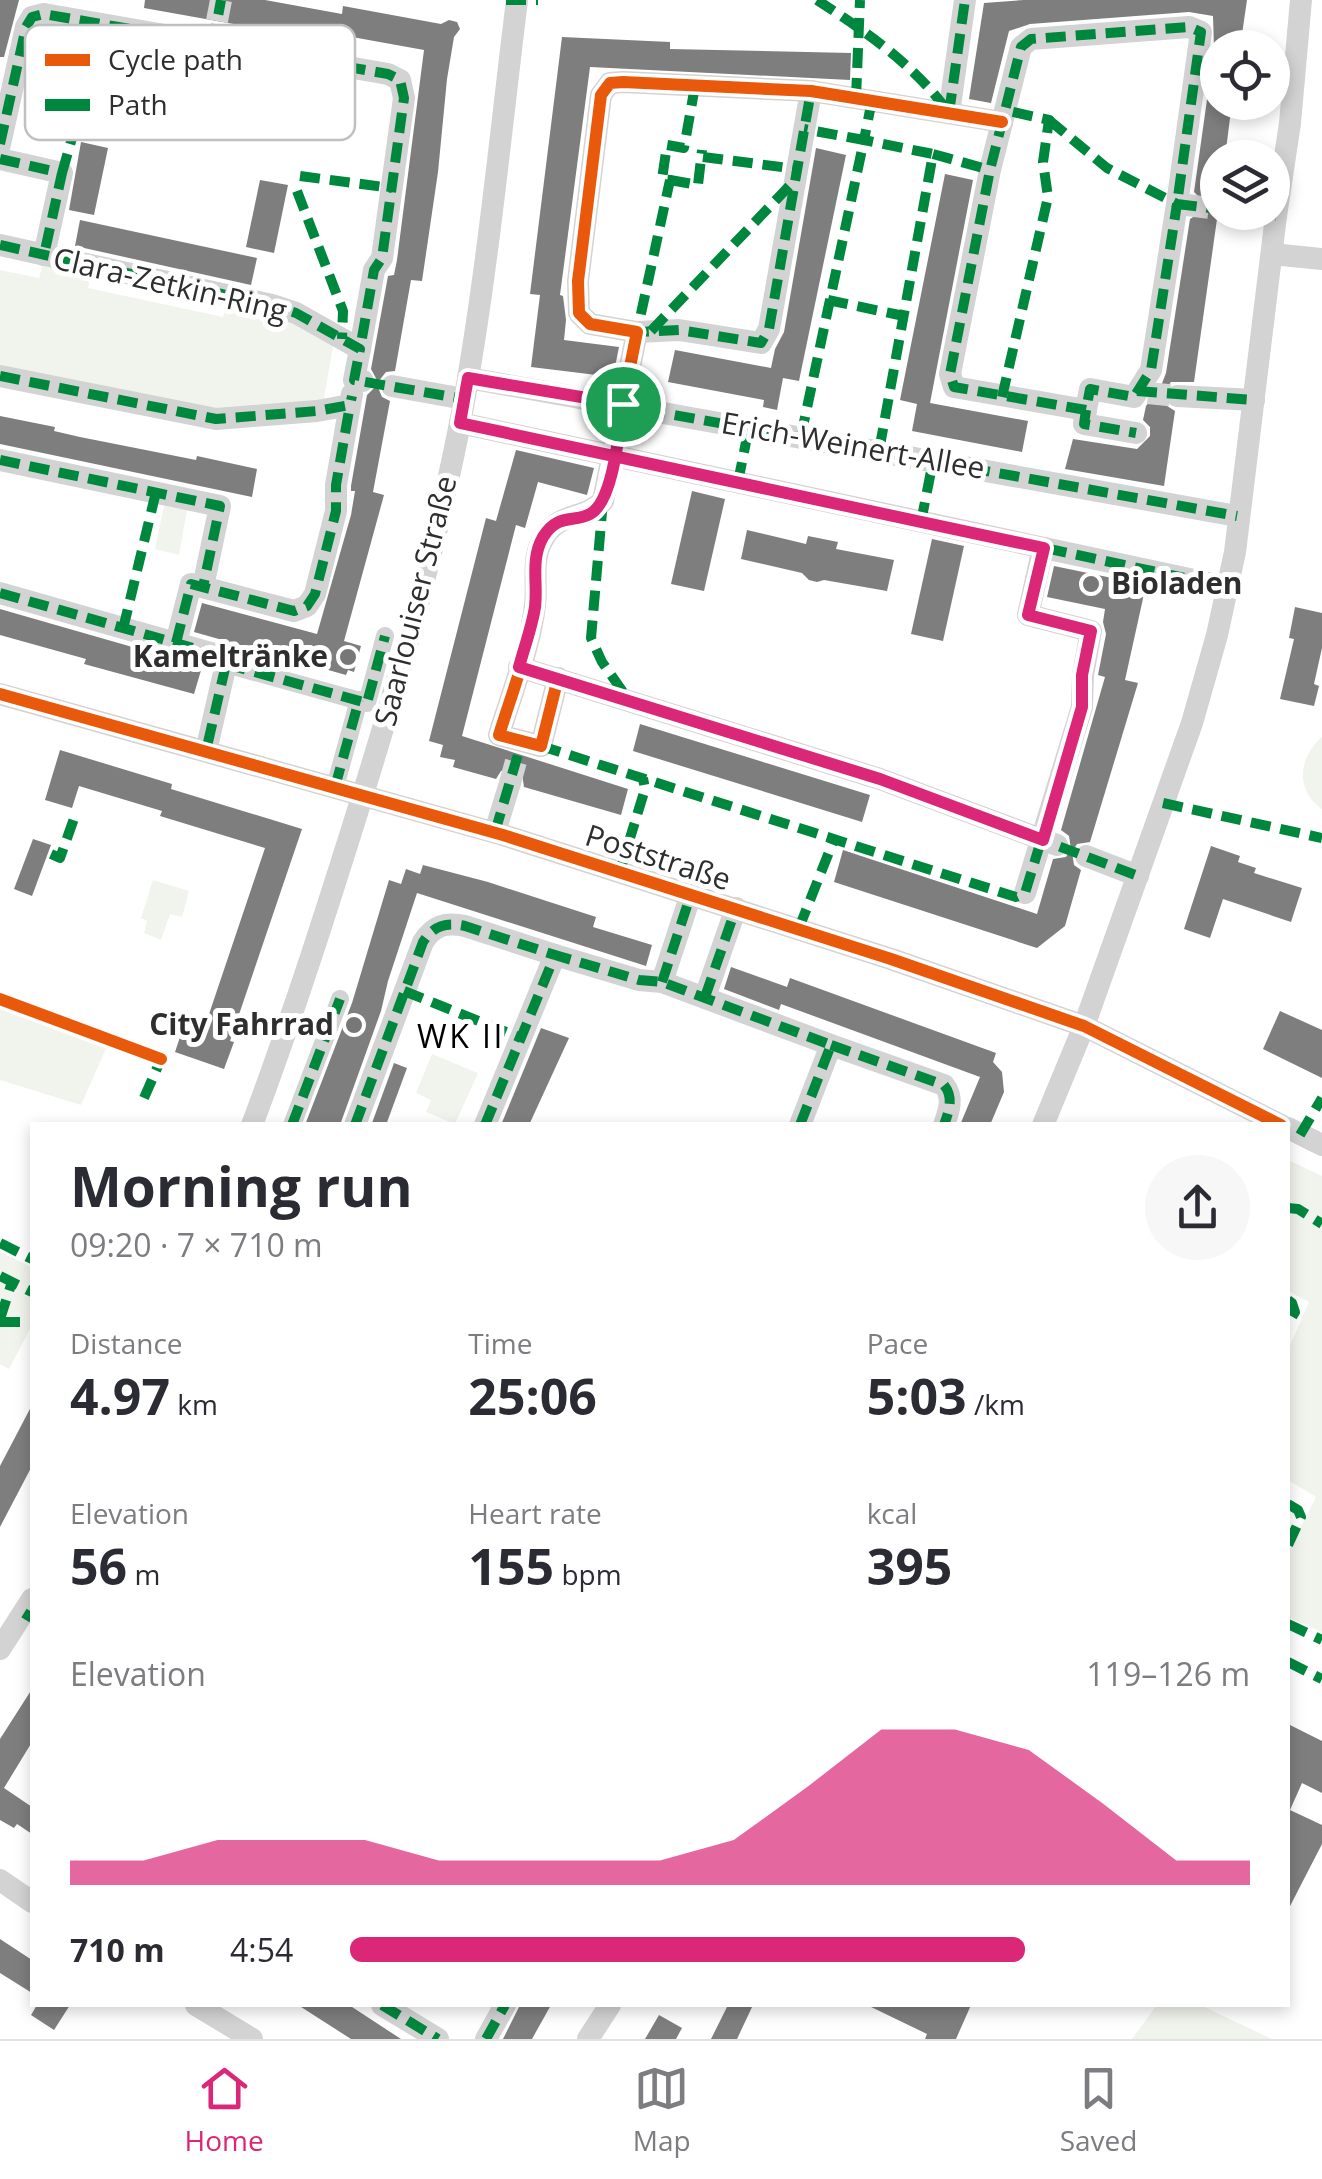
<!DOCTYPE html>
<meta charset="utf-8">
<style>
:root{--surface:#fff;--page:#f7f7f7;--text:#2b2b33;--muted:#7c7c81;--line:#e1e1e2;--accent:#db2777}
body{margin:0;font-family:"Open Sans",sans-serif;background:var(--page);color:var(--text);height:100vh;display:flex;flex-direction:column;font-size:38px;white-space:nowrap}
*{box-sizing:border-box;margin:0}
p{font-size:32px;color:var(--muted)}
.icon{flex:none;width:55px;height:55px;fill:none;stroke:currentColor;stroke-width:2;stroke-linecap:round;stroke-linejoin:round}
.map{position:relative;flex:1;overflow:hidden}
.drawer{position:absolute;left:30px;top:1122px;width:1260px;height:885px;display:flex;flex-direction:column;background:var(--surface);border-radius:0px;box-shadow:0 5px 15px #0003}
.drawer>*{flex:none}
.buttons{position:absolute;left:1200px;top:30px;display:grid;gap:20px}
.buttons a{display:grid;place-items:center;width:90px;height:90px;border-radius:50%;background:var(--surface);box-shadow:0 5px 15px #0003;font-size:50px}
.pin{position:absolute;display:grid;place-items:center;width:85px;height:85px;color:#fff;margin:-42px;border:5px solid #fff;border-radius:50%;box-shadow:0 2px 10px #0007}
.round{display:grid;place-items:center;flex:none;width:105px;height:105px;border-radius:52px;background:var(--page)}
.summary{display:flex;align-items:center;justify-content:space-between;height:170px;padding:0 40px}
h1{font-size:55px;font-weight:700;line-height:75px}
.figures{display:grid;grid-template-columns:repeat(3,1fr);gap:15px;height:170px;padding:10px 40px}
.figures div{display:grid;align-content:center}
.figures b{font-size:50px;font-weight:700}
.figures small{font-size:28px;font-weight:400}
.figures p{font-size:28px}
.chart{height:280px;padding:20px 40px}
.chart p{display:flex;justify-content:space-between}
.chart svg{width:100%;height:180px;margin-top:10px;fill:var(--accent);opacity:.7}
ul{padding:0 40px;list-style:none;font-size:32px}
li{display:grid;grid-template-columns:160px 120px 1fr;align-items:center;height:75px}
li i{height:25px;border-radius:12px;background:var(--accent)}
.menu{display:flex;justify-content:space-around;align-items:center;height:140px;border-top:2px solid var(--line);background:var(--surface);font-size:28px;color:var(--muted)}
.menu a{display:grid;justify-items:center;gap:5px}
.menu .active{color:var(--accent)}
.map>svg:first-child{display:block}
</style>
<div class="map">
<svg width="1322" height="2039" viewBox="0 0 1322 2039">
<rect width="100%" height="100%" fill="#fff"/>
<g fill="#f1f4ec">
<polygon points="43,264 91,273 88,288 223,317 227,303 290,317 334,341 323,404 219,412 0,367 0,270 39,278"/>
<polygon points="164,506 187,510 179,555 155,549"/>
<path d="M 1322,737 L 1322,809 C 1295,790 1298,758 1322,737 Z"/>
<polygon points="153,880 189,891 182,917 170,914 161,940 144,933 147,921 141,918"/>
<polygon points="0,1006 108,1044 81,1105 0,1080"/>
<polygon points="432,1054 478,1073 455,1124 426,1112 431,1100 416,1093"/>
<polygon points="1288,1160 1322,1176 1322,1632 1288,1617 1288,1553 1316,1497 1288,1480 1288,1350 1309,1302 1288,1291"/>
<polygon points="0,1252 32,1267 32,1325 9,1369 0,1364"/>
<polygon points="1157,2005 1200,2005 1272,2039 1132,2039"/>
</g>
<g fill="#7e7e7e">
<polygon points="0,0 19,0 4,57 0,57"/>
<polygon points="145,0 265,0 342,14 343,6 441,24 449,20 457,22 460,29 454,37 447,79 438,172 422,281 411,280 395,371 386,372 378,382 371,369 388,276 394,275 397,260 424,50 341,35 340,43 144,8"/>
<polygon points="1024,0 1247,0 1240,48 1214,48 1213,16 1189,12 1030,24 1009,31 991,103 969,99 984,3"/>
<polygon points="562,37 670,42 670,49 851,53 850,80 590,67 560,295 563,296 566,320 564,340 619,347 613,377 531,367 540,295 530,294"/>
<polygon points="1214,50 1218,50 1218,102 1232,102 1225,158 1218,158 1218,212 1194,382 1171,382 1162,394 1164,404 1175,411 1164,486 1065,469 1073,439 1137,449 1150,436 1150,427 1143,420 1146,406 1161,386 1166,373 1190,219 1198,214 1202,207 1200,198 1194,192"/>
<polygon points="81,142 108,148 94,215 69,210"/>
<polygon points="816,148 846,155 799,381 783,378 777,410 763,407 764,400 668,382 675,350 771,368 775,349 784,332"/>
<polygon points="945,174 973,180 930,403 1028,421 1022,452 912,431 917,404 900,400"/>
<polygon points="260,180 288,185 274,253 246,247"/>
<polygon points="80,220 257,258 251,285 75,246"/>
<polygon points="377,385 382,397 390,401 373,492 384,495 344,641 361,646 354,672 348,670 346,675 194,632 202,603 317,634 351,515 355,491 351,491 351,486 367,395"/>
<polygon points="0,416 55,427 54,431 80,437 196,460 197,456 257,469 252,497 0,444"/>
<polygon points="516,450 594,468 587,495 538,482 525,528 516,525 462,736 628,789 621,815 524,787 522,774 513,768 501,771 496,779 453,767 455,760 440,757 443,745 429,741 486,518 496,521"/>
<polygon points="692,491 725,499 704,591 671,584"/>
<polygon points="747,530 806,544 808,536 838,542 836,549 894,560 887,591 824,580 817,582 809,580 802,573 741,559"/>
<polygon points="932,539 964,546 943,641 911,634"/>
<polygon points="1054,566 1146,585 1125,680 1138,683 1090,842 1077,844 1072,852 1074,865 1081,870 1065,926 1037,948 834,882 843,850 1037,914 1053,859 1066,857 1071,849 1069,836 1061,830 1105,677 1098,675 1106,634 1103,622 1105,609 1047,597"/>
<polygon points="1295,607 1322,613 1322,648 1314,684 1319,686 1314,706 1280,699 1294,639 1289,638"/>
<polygon points="0,609 202,667 194,694 84,664 86,659 0,635"/>
<polygon points="640,724 870,795 862,822 633,751"/>
<polygon points="60,750 172,784 171,789 302,829 230,1041 234,1042 224,1069 175,1052 184,1025 203,1032 265,848 160,816 162,811 79,786 72,808 45,800"/>
<polygon points="33,839 51,845 32,896 14,889"/>
<polygon points="1211,846 1240,856 1238,862 1256,868 1254,873 1302,888 1291,922 1223,899 1210,938 1184,929"/>
<polygon points="423,865 488,882 596,917 593,927 652,945 646,966 417,893 388,981 381,1011 340,1125 305,1125 352,1003 389,880 401,884 406,869 420,874"/>
<polygon points="731,967 787,987 790,978 996,1053 993,1062 1002,1072 1004,1092 990,1125 960,1125 980,1077 781,1004 779,1010 724,989"/>
<polygon points="1280,1011 1322,1030 1322,1078 1263,1049"/>
<polygon points="541,1028 569,1038 529,1125 501,1125"/>
<polygon points="394,1063 407,1068 386,1125 377,1125 372,1123"/>
<polygon points="32,1405 32,1466 0,1527 0,1466"/>
<polygon points="32,1689 32,1742 4,1788 32,1807 32,1834 17,1824 14,1828 0,1820 0,1739"/>
<polygon points="1288,1724 1322,1741 1322,1793 1302,1783 1290,1810 1322,1825 1322,1844 1288,1910"/>
<polygon points="0,1939 32,1960 32,1993 0,1973"/>
<polygon points="37,2005 70,2005 54,2030 31,2015"/>
<polygon points="298,2005 349,2005 401,2039 351,2039"/>
<polygon points="520,2005 551,2005 532,2039 503,2039"/>
<polygon points="728,2005 753,2005 737,2039 711,2039"/>
<polygon points="867,2005 971,2005 956,2039 925,2039 927,2034"/>
<polygon points="659,2015 682,2028 676,2039 645,2039"/>
</g>
<g fill="none" stroke-linecap="round" stroke-linejoin="round">
<g stroke="#d5d5d5" stroke-width="22" stroke-dasharray="22 11" stroke-linecap="butt">
<polyline points="217,21 221,0"/>
<polyline points="1187,205 1218,209"/>
<polyline points="1148,393 1177,396"/>
<polyline points="510,783 518,754"/>
</g>
<g stroke="#d3d3d3" stroke-width="18">
<polyline points="226,664 367,703 385,636"/>
<polyline points="335,787 359,700"/>
<polyline points="292,1125 340,999"/>
</g>
<g stroke="#d3d3d3" stroke-width="22">
<polyline points="949,113 965,0"/>
<polyline points="0,144 26,27 32,17 44,14 388,74 400,80 404,98 382,258 374,270 360,349"/>
<polyline points="0,159 62,173 44,255"/>
<polyline points="1177,204 1151,370 1134,397 1090,389 1086,410 954,387 950,374 990,170 1021,47 1031,39 1189,27 1201,32 1177,204 1187,205"/>
<polyline points="1246,212 1276,216"/>
<polyline points="0,245 272,305 296,313 360,349 354,380 363,381"/>
<polyline points="1272,254 1322,259"/>
<polyline points="637,332 679,330 761,343 769,329 811,91"/>
<polyline points="0,376 216,419 317,411 350,405 352,394"/>
<polyline points="468,378 1237,516"/>
<polyline points="392,386 464,399"/>
<polyline points="1177,396 1254,400"/>
<polyline points="1086,410 1084,424 1136,433"/>
<polyline points="460,423 1227,587"/>
<polyline points="0,460 220,506 203,587"/>
<polyline points="0,593 218,655 226,664 206,751"/>
<polyline points="176,643 191,584 294,611 307,606 315,594 336,511 336,485 350,405"/>
<polyline points="519,667 880,779 1057,845"/>
<path d="M 558,678 L 541,746 L 499,735 C 511,696 531,644 535,605 C 538,581 530,558 545,536 C 560,512 583,520 603,501 L 637,332 L 590,324 L 579,313 L 578,281 L 601,95 L 610,83 L 623,82 L 811,91 L 1002,122"/>
<polyline points="0,694 503,835 891,959 1084,1026 1281,1125"/>
<polyline points="495,832 510,783"/>
<polyline points="1086,856 1138,876"/>
<polyline points="1025,893 1082,707 1083,675 1091,631 1028,615 1043,548"/>
<polyline points="662,982 691,894"/>
<polyline points="705,997 736,908"/>
<path d="M 831,1045 L 944,1085 C 954,1097 949,1111 944,1125"/>
<path d="M 252,1125 C 293,1016 328,906 363,794 C 402,669 437,543 462,413 C 487,276 500,138 517,0"/>
<path d="M 355,1125 L 423,942 C 434,925 446,922 465,926 L 555,955"/>
<polyline points="485,1125 555,955 639,980 662,982 831,1045 800,1125"/>
<polyline points="1043,1125 1084,1026 1192,723 1217,635 1235,552 1276,216 1290,123 1301,0"/>
<polyline points="1288,1128 1322,1145"/>
<polyline points="0,1649 32,1599"/>
<polyline points="0,1880 32,1902"/>
<polyline points="196,2005 252,2039"/>
<polyline points="382,2005 438,2039"/>
<polyline points="486,2039 505,2005"/>
<polyline points="588,2039 610,2005"/>
</g>
<g stroke="#00873e" stroke-width="10" stroke-dasharray="20 10" stroke-linecap="butt">
<polyline points="506,0 538,0"/>
<path d="M 817,0 C 865,31 916,66 949,113"/>
<polyline points="213,44 221,0"/>
<polyline points="695,86 684,148 667,145 662,179 670,180 637,332 679,330 761,343 769,329 811,91"/>
<polyline points="856,98 860,0"/>
<polyline points="872,100 864,140 933,154 879,451"/>
<polyline points="949,113 965,0"/>
<polyline points="1049,120 1107,168 1177,204 1151,370 1134,397 1090,389 1086,410 954,387 950,374 990,170 1021,47 1031,39 1189,27 1201,32 1177,204 1218,209"/>
<polyline points="0,144 26,27 32,17 44,14 388,74 400,80 404,98 382,258 374,270 360,349"/>
<polyline points="933,154 990,170"/>
<polyline points="703,157 797,169"/>
<polyline points="0,159 62,173 44,255"/>
<polyline points="62,173 82,103 115,51 123,28"/>
<polyline points="300,176 392,188"/>
<polyline points="670,180 698,185 702,150"/>
<polyline points="297,191 343,311 342,339"/>
<polyline points="1246,212 1276,216"/>
<polyline points="0,245 272,305 296,313 360,349 354,380 464,399"/>
<polyline points="828,300 904,316"/>
<polyline points="651,331 795,180"/>
<polyline points="0,376 216,419 317,411 350,405 352,396"/>
<polyline points="468,378 1237,516"/>
<polyline points="1137,391 1254,400"/>
<polyline points="1002,397 1048,197 1043,162 1049,120 1004,110"/>
<polyline points="1086,410 1084,424 1136,433"/>
<polyline points="460,423 1227,587"/>
<polyline points="801,436 864,140 804,129"/>
<polyline points="0,460 220,506 203,587"/>
<polyline points="738,482 749,427"/>
<polyline points="603,501 591,638 602,662 630,702"/>
<polyline points="921,522 933,461"/>
<polyline points="0,593 218,655 226,664 206,751"/>
<polyline points="123,629 156,492"/>
<polyline points="176,643 191,584 294,611 307,606 315,594 336,511 336,485 350,405"/>
<polyline points="226,664 367,703 385,636"/>
<polyline points="519,667 880,779 1138,876"/>
<polyline points="541,746 1016,897 1025,893 1082,707 1083,675 1091,631 1028,615 1043,548"/>
<polyline points="335,787 359,700"/>
<polyline points="1163,803 1322,838"/>
<polyline points="495,832 522,741"/>
<polyline points="51,854 60,858 76,813"/>
<polyline points="620,871 645,789 643,778"/>
<polyline points="799,928 835,837"/>
<polyline points="662,982 691,894"/>
<polyline points="404,991 521,1038"/>
<polyline points="705,997 736,908"/>
<path d="M 831,1045 L 944,1085 C 954,1097 949,1111 944,1125"/>
<polyline points="144,1098 161,1059 154,1056"/>
<polyline points="292,1125 340,999"/>
<path d="M 355,1125 L 423,942 C 434,925 446,922 465,926 L 555,955"/>
<polyline points="485,1125 555,955 639,980 662,982 831,1045 800,1125"/>
<polyline points="1300,1135 1322,1098"/>
<polyline points="1288,1208 1298,1209 1322,1224"/>
<polyline points="0,1243 32,1259"/>
<polyline points="0,1276 32,1292"/>
<polyline points="1288,1300 1292,1303 1295,1312 1288,1324"/>
<polyline points="0,1319 12,1282"/>
<polyline points="0,1322 32,1322"/>
<polyline points="1288,1504 1298,1510 1301,1517 1288,1545"/>
<polyline points="24,1613 32,1618"/>
<polyline points="1288,1624 1322,1640"/>
<polyline points="1288,1662 1322,1679"/>
<polyline points="382,2005 438,2039"/>
<polyline points="486,2039 505,2005"/>
</g>
<defs>
<g id="cycleway">
<path d="M 558,678 L 541,746 L 499,735 C 511,696 531,644 535,605 C 538,581 530,558 545,536 C 560,512 583,520 603,501 L 637,332 L 590,324 L 579,313 L 578,281 L 601,95 L 610,83 L 623,82 L 811,91 L 1002,122"/>
<polyline points="0,694 503,835 891,959 1084,1026 1281,1125"/>
<polyline points="0,999 161,1059"/>
</g>
</defs>
<use href="#cycleway" stroke="#fff" stroke-width="19"/>
<use href="#cycleway" stroke="#e8590c" stroke-width="12"/>
</g>
<g fill="none" stroke-linecap="round" stroke-linejoin="round">
<defs>
<path id="route" d="M 623,404 L 468,378 L 460,423 C 654,465 849,507 1044,548 L 1028,615 L 1091,631 L 1082,675 L 1082,707 L 1043,840 L 880,779 L 519,667 C 524,648 532,627 535,607 C 538,583 530,560 543,537 C 558,513 573,523 590,514 C 614,501 619,429 623,404"/>
</defs>
<use href="#route" stroke="#fff" stroke-width="20"/>
<use href="#route" stroke="#db2777" stroke-width="12"/>
</g>
<g fill="#777" stroke="#fff" stroke-width="4">
<circle cx="1091" cy="584" r="10"/>
<circle cx="348" cy="657" r="10"/>
<circle cx="354" cy="1025" r="10"/>
</g>
<g text-anchor="middle" stroke-width="10" stroke-linejoin="round" paint-order="stroke">
<g font-size="30" fill="#2e2e2e" stroke="#fff">
<text transform="translate(170 285) rotate(13)" y="10">Clara-Zetkin-Ring</text>
<text transform="translate(853 446) rotate(10)" y="10">Erich-Weinert-Allee</text>
<text transform="translate(416 601) rotate(-76)" y="10">Saarlouiser Straße</text>
<text transform="translate(658 858) rotate(18)" y="10">Poststraße</text>
</g>
<g font-size="30" font-weight="bold" fill="#2e2e2e" stroke="#fff" text-anchor="end">
<text x="1111" y="594" text-anchor="start">Bioladen</text>
<text x="328" y="667">Kameltränke</text>
<text x="334" y="1035">City Fahrrad</text>
</g>
<g font-size="32" letter-spacing="2.5" fill="#000" stroke="#fff">
<text x="461" y="1048">WK II</text>
</g>
</g>
<rect x="25" y="25" width="330" height="115" rx="15" fill="#fff" stroke="#c0c0c0" stroke-width="2.5"/>
<rect x="45" y="54" width="45" height="12" fill="#e8590c"/>
<rect x="45" y="99" width="45" height="12" fill="#00873e"/>
<g font-size="28" fill="#2e2e2e">
<text x="108" y="70">Cycle path</text>
<text x="108" y="115">Path</text>
</g>
</svg>
<div class="buttons">
<a><svg class="icon" aria-label="locate" viewBox="0 0 24 24"><circle cx="12" cy="12" r="6"/><path d="M12 2v4M12 18v4M2 12h4M18 12h4"/></svg></a>
<a><svg class="icon" aria-label="layers" viewBox="0 0 24 24"><path d="M12 4l9 5-9 5-9-5zM3 14l9 5 9-5"/></svg></a>
</div>
<div class="pin" style="left:623px;top:404px;background:#1e9e55"><svg class="icon" aria-label="arrive" viewBox="0 0 24 24"><path d="M6 21V4h12l-3 4 3 4H6"/></svg></div>
<section class="drawer">
<div class="summary"><div><h1>Morning run</h1><p>09:20 · 7 × 710 m</p></div><a class="round"><svg class="icon" aria-label="share" viewBox="0 0 24 24"><path d="M12 15V3M7 8l5-5 5 5M5 13v7h14v-7"/></svg></a></div>
<div class="figures">
<div><p>Distance</p><b>4.97<small> km</small></b></div>
<div><p>Time</p><b>25:06</b></div>
<div><p>Pace</p><b>5:03<small> /km</small></b></div>
</div>
<div class="figures">
<div><p>Elevation</p><b>56<small> m</small></b></div>
<div><p>Heart rate</p><b>155<small> bpm</small></b></div>
<div><p>kcal</p><b>395</b></div>
</div>
<div class="chart"><p><span>Elevation</span>119–126 m</p>
<svg viewBox="0 0 160 44" preserveAspectRatio="none"><path d="M0 44V38L10 38L20 33L30 33L40 33L50 38L60 38L70 38L80 38L90 33L100 20L110 6L120 6L130 11L140 24L150 38L160 38V44z"/></svg>
</div>
<ul>
<li><b>710 m</b>4:54<i style="width:75%"></i></li>
</ul>
</section>
</div>
<nav class="menu">
<a class="active"><svg class="icon" aria-label="home" viewBox="0 0 24 24"><path d="M3 11l9-7 9 7M6 9v11h12V9"/></svg>Home</a>
<a><svg class="icon" aria-label="map" viewBox="0 0 24 24"><path d="M3 6l6-2 6 2 6-2v14l-6 2-6-2-6 2zM9 4v14M15 6v14"/></svg>Map</a>
<a><svg class="icon" aria-label="saved" viewBox="0 0 24 24"><path d="M7 4h10v16l-5-4-5 4z"/></svg>Saved</a>
</nav>
